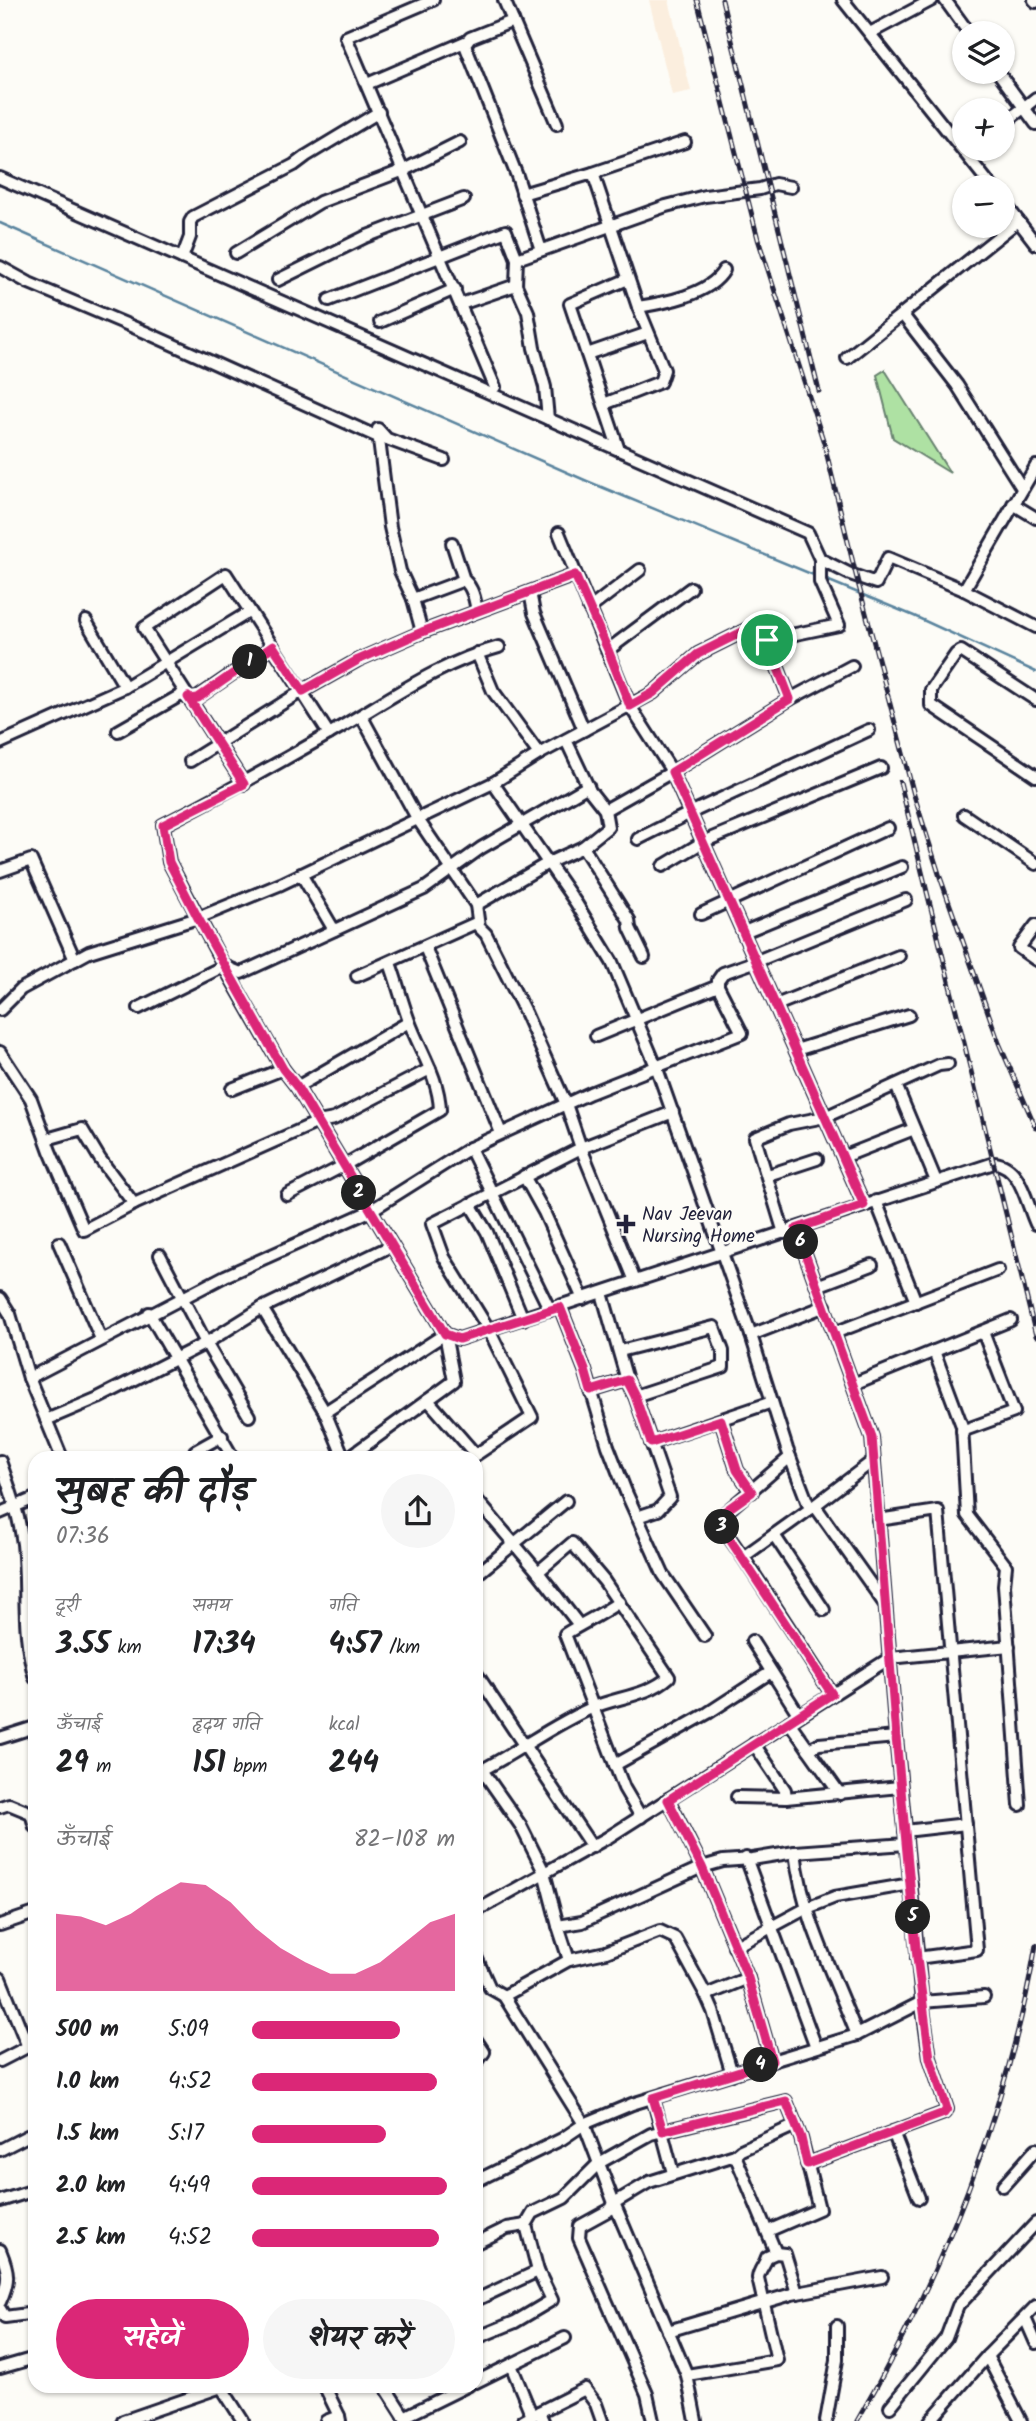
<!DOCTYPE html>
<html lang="hi">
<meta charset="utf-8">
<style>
:root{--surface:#fff;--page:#f6f6f6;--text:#202124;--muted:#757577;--accent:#db2777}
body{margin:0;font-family:Kalam,"Playpen Sans Deva",sans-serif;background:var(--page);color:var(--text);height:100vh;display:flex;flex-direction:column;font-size:26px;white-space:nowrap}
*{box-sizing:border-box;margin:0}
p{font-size:23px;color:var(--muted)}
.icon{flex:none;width:38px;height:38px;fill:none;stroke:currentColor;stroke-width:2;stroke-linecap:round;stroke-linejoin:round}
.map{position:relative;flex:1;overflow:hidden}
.details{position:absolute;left:28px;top:1451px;width:455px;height:942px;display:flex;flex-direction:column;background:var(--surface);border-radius:21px;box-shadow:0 2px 5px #0004}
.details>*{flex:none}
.buttons{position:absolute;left:952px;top:21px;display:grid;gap:14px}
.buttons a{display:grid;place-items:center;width:63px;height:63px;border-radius:50%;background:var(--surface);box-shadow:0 2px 5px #0004;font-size:35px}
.pin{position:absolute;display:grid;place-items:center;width:60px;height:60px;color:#fff;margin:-30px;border:4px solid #fff;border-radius:50%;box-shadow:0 2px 7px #0007}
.km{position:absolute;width:35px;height:35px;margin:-18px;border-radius:50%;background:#222;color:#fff;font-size:19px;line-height:35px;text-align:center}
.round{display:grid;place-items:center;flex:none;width:74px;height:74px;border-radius:37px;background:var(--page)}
.summary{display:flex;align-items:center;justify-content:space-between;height:119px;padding:0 28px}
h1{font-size:38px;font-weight:700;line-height:52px}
.figures{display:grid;grid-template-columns:repeat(3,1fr);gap:10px;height:119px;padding:7px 28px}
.figures div{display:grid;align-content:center}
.figures b{font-size:30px;font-weight:700}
.figures small{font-size:19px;font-weight:400}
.figures p{font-size:19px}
.chart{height:196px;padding:14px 28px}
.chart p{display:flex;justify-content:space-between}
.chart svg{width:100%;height:126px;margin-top:7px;fill:var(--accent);opacity:.7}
.cta{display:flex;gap:14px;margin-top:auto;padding:14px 28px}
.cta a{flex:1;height:80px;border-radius:42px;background:var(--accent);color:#fff;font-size:28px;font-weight:700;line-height:80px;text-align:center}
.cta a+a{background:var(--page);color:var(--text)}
ul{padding:0 28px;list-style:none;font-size:23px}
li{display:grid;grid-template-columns:112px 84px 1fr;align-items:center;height:52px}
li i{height:18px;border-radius:9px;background:var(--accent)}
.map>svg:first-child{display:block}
</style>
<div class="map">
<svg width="1036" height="2421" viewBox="0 0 1036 2421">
<rect width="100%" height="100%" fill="#fdfcf7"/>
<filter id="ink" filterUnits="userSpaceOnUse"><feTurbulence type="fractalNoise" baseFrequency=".0143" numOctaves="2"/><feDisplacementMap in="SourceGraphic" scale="14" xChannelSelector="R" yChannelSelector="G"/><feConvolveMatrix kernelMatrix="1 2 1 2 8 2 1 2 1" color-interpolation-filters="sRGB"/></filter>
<g filter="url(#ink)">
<polygon fill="#fbeede" points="649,0 669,0 691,91 672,95"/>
<polygon fill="#aee1a3" stroke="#68826f" stroke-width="2" points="885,370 950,473 893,438 877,375"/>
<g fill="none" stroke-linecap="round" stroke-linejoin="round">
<g stroke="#5a849e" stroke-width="2.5">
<polyline points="0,223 587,481 816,576"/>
<polyline points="822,578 914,616 1036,672"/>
</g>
<defs>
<g id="minor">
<polyline points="433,0 346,37 495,387"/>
<polyline points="504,0 513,21 470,38 465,45 517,176 541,250"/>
<polyline points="843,0 992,187"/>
<polyline points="945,0 969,33"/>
<polyline points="1034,0 1036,2"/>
<polyline points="513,21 557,124"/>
<polyline points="870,33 932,0"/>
<polyline points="998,72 1036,124"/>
<polyline points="367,84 467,41"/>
<polyline points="1003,124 1036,98"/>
<polyline points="593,173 638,307 664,370 660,382 604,404"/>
<polyline points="0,178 808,533 820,559 820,582 839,625 767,640 790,699 852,666"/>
<polyline points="522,194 593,173 685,142"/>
<polyline points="1003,201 1036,244"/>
<polyline points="236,253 320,202 404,170 460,142"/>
<polyline points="182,258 190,237 190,222 193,217 294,165 306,156 379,112"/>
<polyline points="517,259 666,206 705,196 760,189 775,184 791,187"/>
<polyline points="0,267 29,283 145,332 378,437 378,429 387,439 444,460"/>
<polyline points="278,280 365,237 464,199"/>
<polyline points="329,300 506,231 517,259 516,285 528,312 534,348 545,387 548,419"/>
<polyline points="461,304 516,285"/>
<path d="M 638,307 C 663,303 710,295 724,270"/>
<polyline points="902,314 957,385 1022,488"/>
<polyline points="380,322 455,289"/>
<polyline points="587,354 648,333"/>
<polyline points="847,358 1018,221"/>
<polyline points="378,432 390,527 400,571 413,599 422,632"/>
<polyline points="619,450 570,304 628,279"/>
<polyline points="1013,504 1036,518"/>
<polyline points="559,533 630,706 671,770 864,1205"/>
<path d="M 452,543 L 464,580 C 473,588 475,600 477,611"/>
<polyline points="820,559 850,574 876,583 888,558 964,590 1036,627"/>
<polyline points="964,590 1036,466"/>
<polyline points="530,592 534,613 584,730"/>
<polyline points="413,599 464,580"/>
<polyline points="589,609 640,570"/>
<polyline points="86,621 125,687"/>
<path d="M 499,647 C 442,662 391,698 341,727 C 282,761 224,794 163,825 L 169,862 L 224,966 L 283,1069 L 297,1087 L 445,1334 L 459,1339 L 994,1163 C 1021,1165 1026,1203 1036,1224"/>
<polyline points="608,650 691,588"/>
<polyline points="477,653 493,691 539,754"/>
<polyline points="303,691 358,660 422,632 575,575"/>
<polyline points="1036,700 961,651 956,654 931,690 931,705 1036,776"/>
<polyline points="363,719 417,818 476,905 479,927 486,934 524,1010 566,1104 581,1148 635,1281"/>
<polyline points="118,731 181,695 190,699 197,698 273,646"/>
<polyline points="0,743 125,687 249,612"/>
<polyline points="190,761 299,693"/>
<polyline points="493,783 576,903 612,962 656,1066 751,1335 787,1449 810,1509 874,1460"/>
<polyline points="244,784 144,628 226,574 329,734"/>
<polyline points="605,810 672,772 790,699"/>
<polyline points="964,815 1036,864"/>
<polyline points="638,839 690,813 869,730"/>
<polyline points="583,847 629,920 630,928 644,957"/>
<polyline points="663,866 703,842 881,768"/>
<polyline points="0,871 31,860 75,960"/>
<polyline points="301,874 334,930"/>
<polyline points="476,905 548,863 583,847 608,827 605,810 590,791 566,740"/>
<polyline points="701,914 888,828"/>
<polyline points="1036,925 1019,948 1036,960"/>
<polyline points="744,932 902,867"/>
<polyline points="425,947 501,1133"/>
<polyline points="357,976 478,922"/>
<polyline points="776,1005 899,956"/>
<polyline points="139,1008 224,966 241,973 424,889 481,848 588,786"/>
<polyline points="0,1010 21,989 89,952 198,918 281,884 493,783 539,754 653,693 698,654 748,629 756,642 767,640"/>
<polyline points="596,1036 718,986"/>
<polyline points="796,1050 909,1015"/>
<polyline points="0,1052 31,1099 50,1151 84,1230 134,1204 318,1122 334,1119 430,1069"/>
<polyline points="896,1085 936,1181"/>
<polyline points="297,1087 409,1022"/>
<polyline points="232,1089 283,1069"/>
<polyline points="47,1139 82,1129 100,1159 134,1204"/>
<polyline points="470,1148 550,1310"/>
<polyline points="843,1157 914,1129"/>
<polyline points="768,1175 817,1159"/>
<polyline points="524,1176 544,1212 583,1299"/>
<path d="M 287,1195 L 343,1166 L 440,1110 C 439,1078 420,1051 409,1021 C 402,1002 397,982 390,963"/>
<polyline points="876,1201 916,1302"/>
<polyline points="470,1204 487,1232 523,1319"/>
<polyline points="784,1233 755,1138 789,1124 825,1117 939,1065 948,1064"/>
<polyline points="59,1243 101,1339"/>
<polyline points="160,1255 206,1343 249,1416"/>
<polyline points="817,1286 872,1265"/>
<polyline points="602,1293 627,1380 635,1396 670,1497 658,1510 637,1517"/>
<polyline points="0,1298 10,1314 29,1378"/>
<polyline points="560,1307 585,1370 608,1446 626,1492 663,1574 705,1636"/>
<polyline points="262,1308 325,1412 344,1458"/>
<polyline points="149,1313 233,1458"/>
<polyline points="834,1333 998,1270"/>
<polyline points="751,1335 825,1306"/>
<polyline points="620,1351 714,1327 723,1351 723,1367 635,1396"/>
<polyline points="934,1351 962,1426 967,1515 1006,1566 1004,1585 1020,1805"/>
<polyline points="853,1384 1011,1320"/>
<polyline points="591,1391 627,1380"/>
<polyline points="428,1400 475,1454"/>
<polyline points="325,1412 445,1334 454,1381 348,1458"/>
<polyline points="46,1420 98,1398 206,1343 262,1308 391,1246"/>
<polyline points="721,1420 737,1470 752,1492"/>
<polyline points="962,1431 1014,1412 983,1332"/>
<polyline points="651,1443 772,1402"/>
<polyline points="195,1451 222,1436"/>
<polyline points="62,1458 29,1378 225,1276 370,1211 470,1148 590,1093 742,1033 718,986 718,980 723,973 757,961 906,900"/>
<polyline points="471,1458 532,1417 489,1330 444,1257 432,1224 581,1148 673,1112"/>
<path d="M 0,1461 C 10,1489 19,1514 23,1544 C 28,1592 21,1630 35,1678"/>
<polyline points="476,1499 538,1572 579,1625"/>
<polyline points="815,1506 884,1603"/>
<polyline points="810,1509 743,1557 832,1694"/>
<polyline points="0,1513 35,1498"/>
<polyline points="878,1520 938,1511 977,1950 917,1958"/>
<polyline points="774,1535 824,1610"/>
<polyline points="743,1557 717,1520 790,1457"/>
<polyline points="476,1575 566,1501"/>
<path d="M 619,1602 C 602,1614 583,1623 565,1634 L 624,1788 L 641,1817"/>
<polyline points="752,1641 799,1715"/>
<polyline points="476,1673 592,1847"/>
<polyline points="789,1722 840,1794"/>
<polyline points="0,1738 35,1727"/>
<polyline points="754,1744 785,1790 786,1798"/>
<polyline points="808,1749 819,1744 896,1737"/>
<polyline points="615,1765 708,1713 771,1672"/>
<polyline points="482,1770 521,1826 544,1872 558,1926 569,1960"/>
<path d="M 476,1773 C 517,1753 553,1724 594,1707 C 619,1697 649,1695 669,1677 L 604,1581 L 572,1543 L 538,1572"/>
<polyline points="737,1797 786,1798 900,1787"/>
<polyline points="668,1799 702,1867 748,1978 772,2061"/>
<polyline points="0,1807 9,1804 31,1813 35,1827"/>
<polyline points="905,1831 966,1824"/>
<path d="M 795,1852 C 802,1915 834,1976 857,2035"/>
<polyline points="746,1858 816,2047"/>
<polyline points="476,1911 607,1838 890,1658 1009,1646"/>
<polyline points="0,1925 35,1913"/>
<polyline points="558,1926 582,1922 702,1867 723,1861 752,1859 795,1852 906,1844"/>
<polyline points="734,1947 807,1908 835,1897 911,1884"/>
<polyline points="476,1957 490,1988 504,1996 584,2124 614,2203 687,2375 696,2421"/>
<polyline points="0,1978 28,2047"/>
<polyline points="706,1995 748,1978"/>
<polyline points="504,1996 569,1960 606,1952 660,1931 675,1938 706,1995 713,2011 732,2074"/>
<polyline points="476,2040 484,2052 476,2063"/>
<polyline points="0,2061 35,2043"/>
<polyline points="653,2098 673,2173"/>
<polyline points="893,2132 919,2198"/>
<polyline points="0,2150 35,2132"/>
<polyline points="807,2164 944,2113 947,2109 930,2058 922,2002 984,1997"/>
<polyline points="476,2181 562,2139 584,2124 632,2104 857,2035 922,2002 896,1737 872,1437 796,1229"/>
<polyline points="1003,2186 1036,2149"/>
<polyline points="0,2201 35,2190"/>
<polyline points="476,2243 507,2228 526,2225"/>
<path d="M 0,2250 C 9,2272 10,2280 0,2302"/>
<polyline points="776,2253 735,2155 741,2150 796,2125"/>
<polyline points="476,2300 538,2271"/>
<polyline points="0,2309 5,2317 35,2313"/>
<polyline points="1025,2318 1036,2343"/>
<polyline points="668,2331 792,2294 882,2277"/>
<polyline points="476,2338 515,2322 552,2300 538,2271 526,2225 533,2213 564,2198 599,2163 651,2134 786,2101 801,2138 819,2209 768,2231"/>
<polyline points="987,2356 1021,2421"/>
<polyline points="511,2365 532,2416"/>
<polyline points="0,2368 35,2358"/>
<path d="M 687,2375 L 777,2360 L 758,2278 C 759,2269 765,2265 767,2257 L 776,2253 L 785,2254 L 797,2293"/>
<polyline points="476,2382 565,2338"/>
<polyline points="220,2385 243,2421"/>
<polyline points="324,2385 339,2416"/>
<polyline points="384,2385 407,2421"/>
<polyline points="890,2407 946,2338 958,2306 1036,2223"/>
<polyline points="539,2412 585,2389 596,2404 602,2421"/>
<polyline points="404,2417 469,2385"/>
<polyline points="123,2421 227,2385"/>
<polyline points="326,2421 339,2416 340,2421"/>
<polyline points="523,2421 539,2412 543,2421"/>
<polyline points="653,2421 647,2394 579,2238 580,2226 611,2209 614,2203 649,2182 735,2155"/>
<polyline points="826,2421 837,2360 837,2326"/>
<polyline points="930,2421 987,2356 1036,2306"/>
</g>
</defs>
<use href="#minor" stroke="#22223b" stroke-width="16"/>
<use href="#minor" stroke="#fdfcf7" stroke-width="10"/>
<defs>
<g id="rail">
<polyline points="697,0 758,239 824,443 856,575 914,795 940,877 999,1043 1036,1128"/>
<polyline points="722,0 819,391"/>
<polyline points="900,782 1036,1336"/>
<path d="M 857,2421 C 942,2275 1007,2112 1036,1945"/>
</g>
</defs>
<use href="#rail" stroke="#22223b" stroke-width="5"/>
<use href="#rail" stroke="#fdfcf7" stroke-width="2.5" stroke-dasharray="8" stroke-linecap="butt"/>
</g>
</g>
<g fill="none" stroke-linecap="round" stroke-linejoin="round" filter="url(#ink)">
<defs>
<polygon id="route" points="575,575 608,650 630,706 653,693 698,654 748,629 756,642 767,640 790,699 672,772 864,1205 796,1229 872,1437 896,1737 917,1958 930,2058 947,2109 944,2113 807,2164 801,2138 786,2101 663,2131 653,2098 772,2061 748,1978 702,1867 668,1800 832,1694 717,1520 724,1512 752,1492 737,1470 721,1420 651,1443 635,1396 627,1380 591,1391 585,1370 560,1307 459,1339 445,1334 297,1087 283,1069 198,918 169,862 163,825 244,784 188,697 190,699 198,698 273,646 303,691 358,660 422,632"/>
</defs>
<use href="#route" stroke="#fff" stroke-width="14"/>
<use href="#route" stroke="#db2777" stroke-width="9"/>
</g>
<path fill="#22223b" stroke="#fdfcf7" stroke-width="2.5" d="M622.5 1213.5h7v7h7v7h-7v7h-7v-7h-7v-7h7z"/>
<g text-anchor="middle" stroke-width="5" stroke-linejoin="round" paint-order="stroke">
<g font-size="19" fill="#22223b" stroke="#fdfcf7" text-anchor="start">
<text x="642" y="1220">Nav Jeevan<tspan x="642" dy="22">Nursing Home</tspan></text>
</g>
</g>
</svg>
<div class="buttons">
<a><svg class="icon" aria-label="layers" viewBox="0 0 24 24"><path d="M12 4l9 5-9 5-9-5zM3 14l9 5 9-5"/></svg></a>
<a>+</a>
<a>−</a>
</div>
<div class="pin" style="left:767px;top:640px;background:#1e9e55"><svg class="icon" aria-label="arrive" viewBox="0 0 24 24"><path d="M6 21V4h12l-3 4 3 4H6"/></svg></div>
<b class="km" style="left:250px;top:662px">1</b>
<b class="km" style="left:359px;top:1193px">2</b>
<b class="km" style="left:722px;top:1527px">3</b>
<b class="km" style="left:761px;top:2065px">4</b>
<b class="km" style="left:913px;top:1917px">5</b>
<b class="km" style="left:801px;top:1242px">6</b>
<section class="details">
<div class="summary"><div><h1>सुबह की दौड़</h1><p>07:36</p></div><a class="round"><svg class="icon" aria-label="share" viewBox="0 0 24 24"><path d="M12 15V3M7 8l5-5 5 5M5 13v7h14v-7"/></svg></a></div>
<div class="figures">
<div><p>दूरी</p><b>3.55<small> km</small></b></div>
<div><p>समय</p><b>17:34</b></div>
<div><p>गति</p><b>4:57<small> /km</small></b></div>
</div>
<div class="figures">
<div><p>ऊँचाई</p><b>29<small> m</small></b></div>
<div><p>हृदय गति</p><b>151<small> bpm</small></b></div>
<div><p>kcal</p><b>244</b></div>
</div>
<div class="chart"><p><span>ऊँचाई</span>82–108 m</p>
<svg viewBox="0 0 160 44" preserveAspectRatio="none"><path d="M0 44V17L10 18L20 21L30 17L40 11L50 6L60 7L70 13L80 22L90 29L100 34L110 38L120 38L130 34L140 27L150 20L160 17V44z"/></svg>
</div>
<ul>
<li><b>500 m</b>5:09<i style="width:73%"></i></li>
<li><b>1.0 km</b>4:52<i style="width:91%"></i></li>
<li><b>1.5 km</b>5:17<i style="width:66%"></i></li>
<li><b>2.0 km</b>4:49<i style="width:96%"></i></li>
<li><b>2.5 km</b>4:52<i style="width:92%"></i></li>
</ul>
<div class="cta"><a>सहेजें</a><a>शेयर करें</a></div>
</section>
</div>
